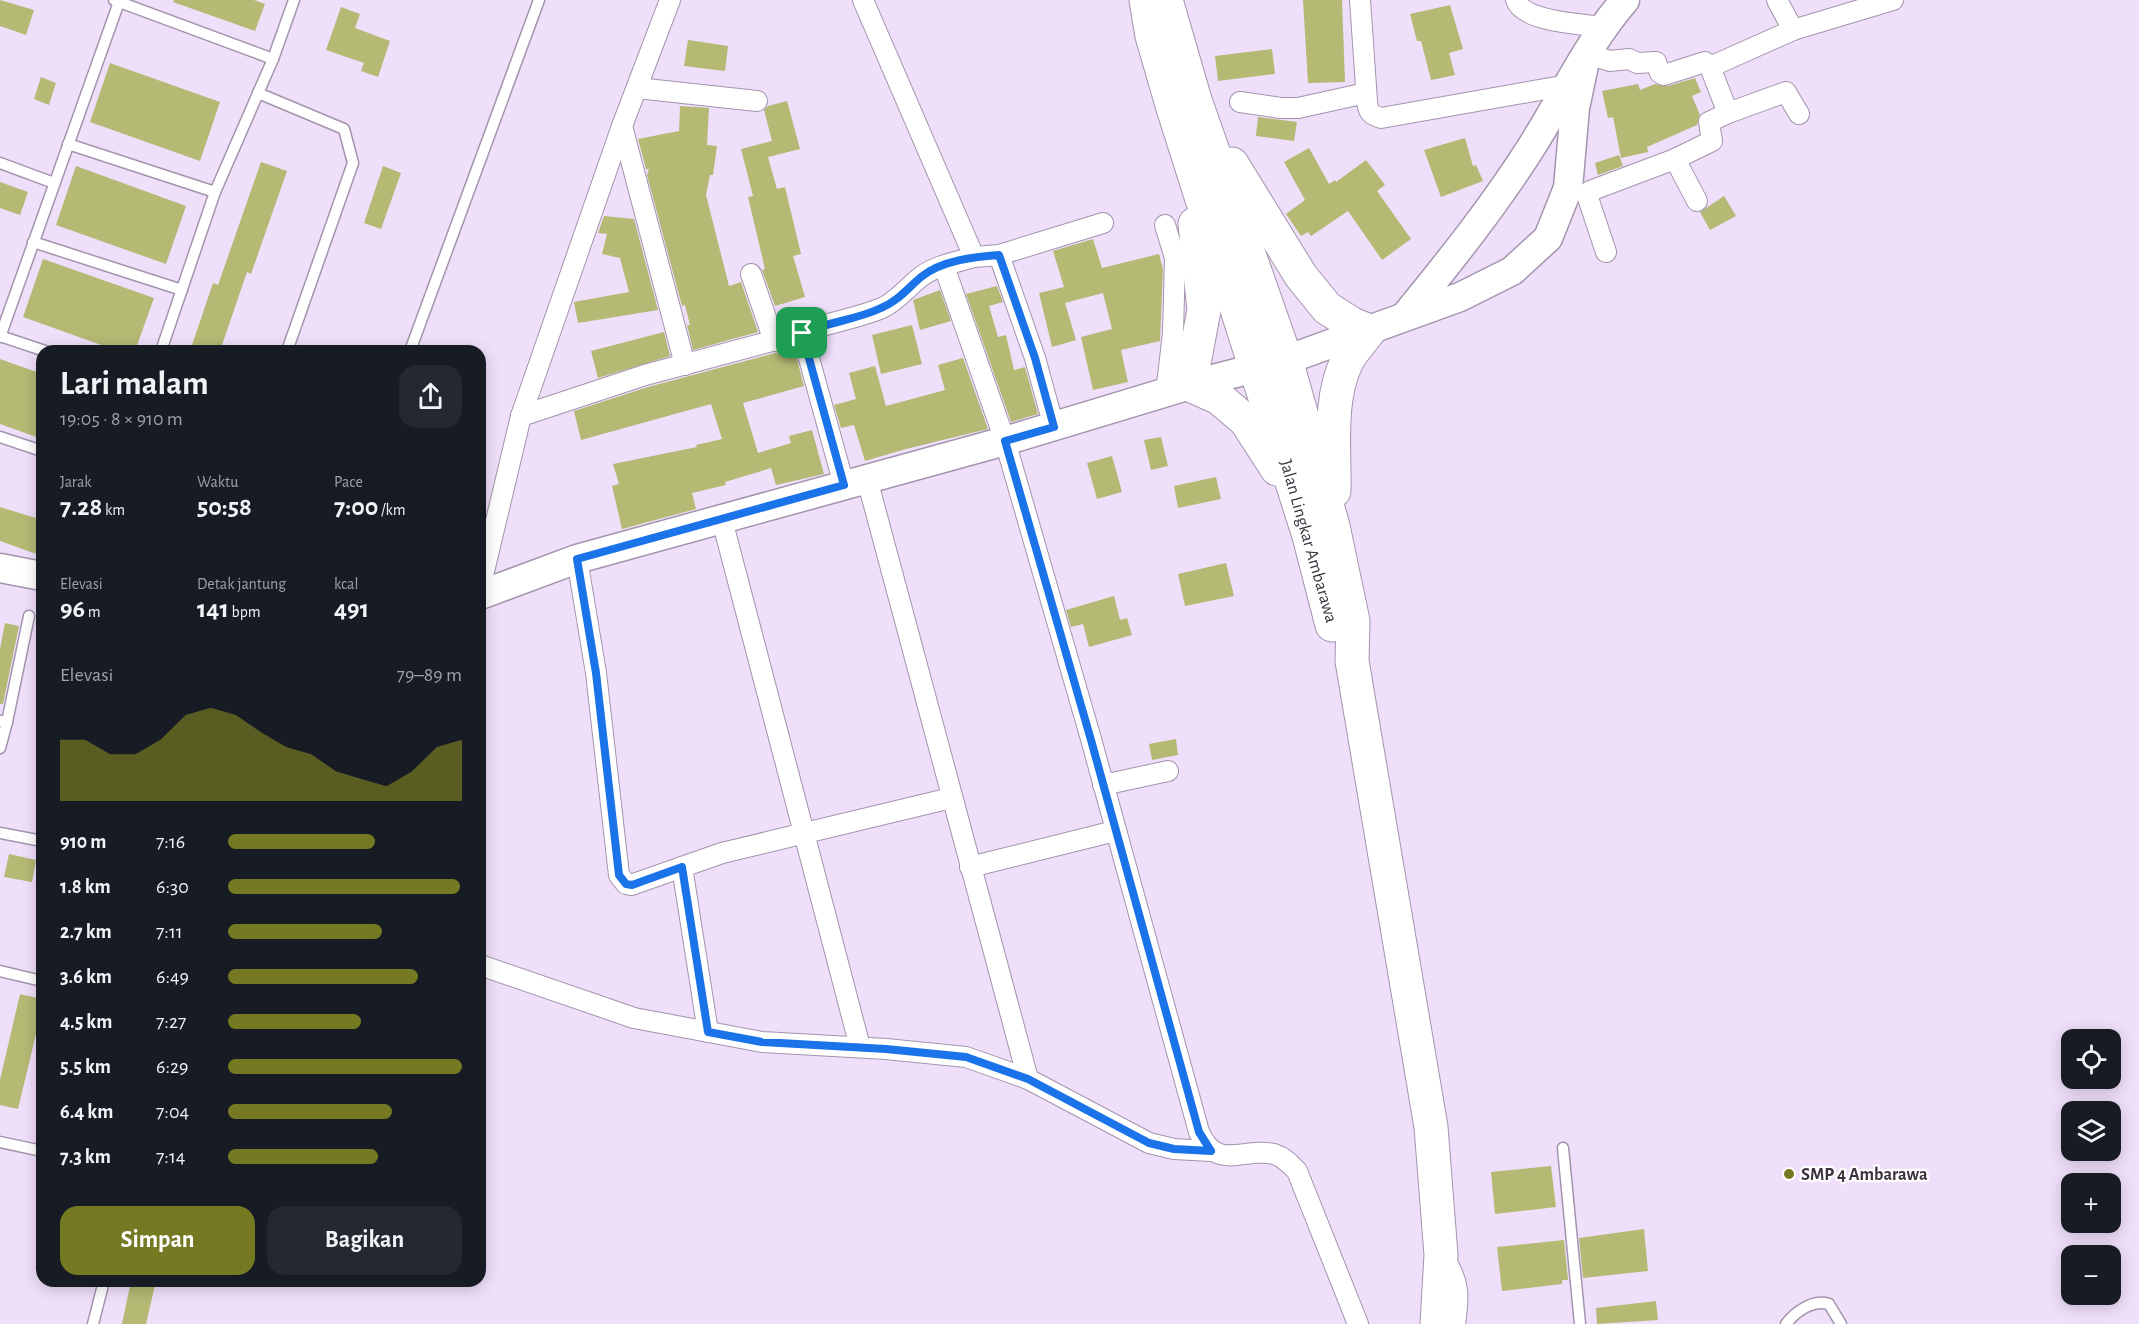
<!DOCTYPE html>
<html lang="id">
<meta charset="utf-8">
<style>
:root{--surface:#171b24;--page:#242831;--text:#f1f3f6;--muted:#9ea1a6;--accent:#757922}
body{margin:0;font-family:"Alegreya Sans",sans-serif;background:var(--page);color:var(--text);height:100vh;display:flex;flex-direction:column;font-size:22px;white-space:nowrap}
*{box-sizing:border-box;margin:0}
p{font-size:20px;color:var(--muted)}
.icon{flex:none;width:33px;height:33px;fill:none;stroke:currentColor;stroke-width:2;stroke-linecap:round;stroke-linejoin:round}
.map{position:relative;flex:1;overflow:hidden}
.details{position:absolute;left:36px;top:345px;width:450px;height:942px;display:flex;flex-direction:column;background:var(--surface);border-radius:18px;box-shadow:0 3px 15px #0003}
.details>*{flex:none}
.tools{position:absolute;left:2061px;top:1029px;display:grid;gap:12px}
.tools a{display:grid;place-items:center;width:60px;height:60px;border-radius:12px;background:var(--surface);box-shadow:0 3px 15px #0003;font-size:30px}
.pin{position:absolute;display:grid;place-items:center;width:51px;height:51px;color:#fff;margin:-26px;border-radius:12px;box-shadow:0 3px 9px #0006}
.round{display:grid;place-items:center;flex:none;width:63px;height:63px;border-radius:18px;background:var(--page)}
.head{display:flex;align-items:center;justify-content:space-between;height:102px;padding:0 24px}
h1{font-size:33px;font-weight:600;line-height:45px}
.figures{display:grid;grid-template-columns:repeat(3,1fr);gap:9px;height:102px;padding:6px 24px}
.figures div{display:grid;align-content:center}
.figures b{font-size:26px;font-weight:600}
.figures small{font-size:16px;font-weight:400}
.figures p{font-size:16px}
.chart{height:168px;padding:12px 24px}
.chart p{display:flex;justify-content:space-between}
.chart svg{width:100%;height:108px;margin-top:6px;fill:var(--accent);opacity:.7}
.primary-button{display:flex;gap:12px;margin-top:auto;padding:12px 24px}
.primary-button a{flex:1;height:69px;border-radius:18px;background:var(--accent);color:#fff;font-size:24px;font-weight:600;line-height:69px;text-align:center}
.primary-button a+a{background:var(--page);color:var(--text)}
ul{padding:0 24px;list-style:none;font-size:20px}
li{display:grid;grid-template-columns:96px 72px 1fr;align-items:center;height:45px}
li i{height:15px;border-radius:8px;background:var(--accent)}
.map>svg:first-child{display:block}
</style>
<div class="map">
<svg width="2139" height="1324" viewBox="0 0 2139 1324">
<rect width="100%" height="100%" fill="#f0dffa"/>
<g fill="#b4b973">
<polygon points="0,0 34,10 26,35 0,26"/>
<polygon points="174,0 254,0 265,4 255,31 173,2"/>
<polygon points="1303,0 1342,0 1345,82 1308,83"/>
<polygon points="1450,5 1463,49 1449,53 1455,75 1431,80 1421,41 1417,41 1410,14"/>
<polygon points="341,7 360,14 355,28 390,41 378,77 361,71 364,63 326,50"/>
<polygon points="688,40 728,46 725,71 684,66"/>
<polygon points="1272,49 1275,74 1218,81 1215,56"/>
<polygon points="110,63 220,102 200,161 90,122"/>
<polygon points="41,77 56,83 49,105 34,99"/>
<polygon points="1695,78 1701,92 1692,96 1700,115 1697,125 1647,147 1648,152 1621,158 1613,117 1608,118 1602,91 1638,84 1640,90 1655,84 1668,86"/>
<polygon points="787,101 800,149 768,157 777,189 785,187 801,254 793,256 805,297 775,306 762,270 765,269 748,197 753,196 741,149 772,141 764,110 768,106"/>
<polygon points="680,106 709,108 707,145 717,146 713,175 710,175 706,195 729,286 741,282 758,332 693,350 687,325 690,325 685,305 682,306 647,175 649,169 646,169 638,139 679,131"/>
<polygon points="1258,117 1297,122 1294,141 1256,136"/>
<polygon points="1465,138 1473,166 1476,165 1483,181 1441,197 1424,150"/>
<polygon points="1309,148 1329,184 1335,180 1336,182 1366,160 1385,185 1377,191 1411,239 1382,260 1348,211 1311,236 1308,232 1301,236 1286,214 1305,200 1284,162"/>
<polygon points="1619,155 1623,166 1598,175 1595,163"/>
<polygon points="261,162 287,171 251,274 247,272 220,351 190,351 213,283 218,285"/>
<polygon points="76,166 186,206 166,264 56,225"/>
<polygon points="383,166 401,173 381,229 364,223"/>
<polygon points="0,182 28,192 20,215 0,208"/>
<polygon points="1724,196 1736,216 1710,230 1700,212"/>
<polygon points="604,216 634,219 658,310 578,323 574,302 629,292 620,258 602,254 607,234 598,233"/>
<polygon points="1093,239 1102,268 1159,254 1163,269 1160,341 1121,350 1128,382 1093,390 1081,337 1112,329 1103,293 1065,303 1076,340 1052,347 1039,293 1064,287 1053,251"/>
<polygon points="43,259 154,298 135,351 118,351 23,317"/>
<polygon points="997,286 1003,302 989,306 998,337 1006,335 1014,370 1025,367 1038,414 1011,422 966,294"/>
<polygon points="940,290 951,321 920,330 913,300"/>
<polygon points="912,325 922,364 881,374 872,335"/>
<polygon points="664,332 670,356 598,378 591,351"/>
<polygon points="794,348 804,386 743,403 758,453 791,443 789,436 812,430 824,474 776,485 771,468 725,482 726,485 692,493 696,509 622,529 612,486 619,484 613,464 697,447 696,445 722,439 711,404 581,440 574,411 648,387"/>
<polygon points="963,358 988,429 906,449 865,461 854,425 841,428 834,405 856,399 849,373 875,366 886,406 945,390 938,365"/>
<polygon points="0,359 42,374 42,439 0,424"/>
<polygon points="1161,437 1168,466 1151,470 1144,440"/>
<polygon points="1112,456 1122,492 1097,499 1087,463"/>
<polygon points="1216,477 1221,499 1178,508 1174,486"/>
<polygon points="0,507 42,520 42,556 0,541"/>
<polygon points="1226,563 1234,596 1185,606 1178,574"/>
<polygon points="1114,596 1120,620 1127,618 1132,635 1089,647 1083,624 1071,627 1066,610"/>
<polygon points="5,623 19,626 3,704 0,704 0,649"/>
<polygon points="1176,739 1178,755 1152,760 1149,744"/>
<polygon points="9,854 36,860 32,882 4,877"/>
<polygon points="20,994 42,999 42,1009 18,1109 0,1105 0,1080"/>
<polygon points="1551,1166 1556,1207 1495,1214 1491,1172"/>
<polygon points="1644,1229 1648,1271 1583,1278 1579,1238"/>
<polygon points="1564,1240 1568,1280 1562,1280 1562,1284 1502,1291 1497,1247"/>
<polygon points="131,1281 156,1281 146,1324 122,1324"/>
<polygon points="1656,1301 1658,1320 1597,1324 1596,1308"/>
</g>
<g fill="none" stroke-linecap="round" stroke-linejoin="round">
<defs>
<g id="lane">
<polyline points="114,0 273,59 215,192 161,351"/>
<polyline points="273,59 294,0"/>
<polyline points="258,93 344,129 353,163 287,351"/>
<polyline points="68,144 215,192"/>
<polyline points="0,163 54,183"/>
<polyline points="33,242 182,290"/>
<polyline points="0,336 45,351"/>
<polyline points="0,337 119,2"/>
<polyline points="410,351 539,0"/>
<polyline points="0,437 42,451"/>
<polyline points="7,722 29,616"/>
<polyline points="0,748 7,722 1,721"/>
<polyline points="0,833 42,841"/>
<polyline points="0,971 42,981"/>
<polyline points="0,1142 42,1151"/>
<polyline points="1563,1148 1580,1324"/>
<polyline points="93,1324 104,1281"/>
<path d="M 1786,1324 C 1795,1312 1813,1299 1829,1304 L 1841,1324"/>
</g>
<g id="street">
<polyline points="863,0 974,257 999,255 1103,223"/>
<path d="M 1360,0 L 1367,101 C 1368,112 1371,115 1381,118 L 1568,85"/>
<path d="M 1516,0 C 1523,22 1582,24 1602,27"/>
<polyline points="1777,0 1793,30"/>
<polyline points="1588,54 1610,61 1629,59 1637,63 1656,62 1660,73 1664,75 1705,62 1710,67 1793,30 1893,0"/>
<polyline points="637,88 757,101"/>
<polyline points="1240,102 1281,108 1298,108 1366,93"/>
<polyline points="1728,113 1786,92 1799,114"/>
<polyline points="622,126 685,365"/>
<polyline points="1675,159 1697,201"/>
<polyline points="1165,225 1175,258 1173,333 1166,393"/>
<polyline points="1606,252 1587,195 1590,191 1675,159 1712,141 1709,122 1728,113 1710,67"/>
<polyline points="999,255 1035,358 1054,427"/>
<path d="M 944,266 L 1005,441 L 1091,739 L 1199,1132 C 1217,1172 1243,1147 1274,1154 C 1284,1157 1290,1164 1297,1171 L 1358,1324"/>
<polyline points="751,274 774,341"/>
<path d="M 802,333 C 828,322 856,319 882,308 C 899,300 907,287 922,276 C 937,265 957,262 974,257"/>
<polyline points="521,416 645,375 802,333 844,485"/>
<polyline points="867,479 1028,1079 1149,1143 1174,1149 1211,1151"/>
<polyline points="722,520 860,1047"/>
<polyline points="577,559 596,673 619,875 626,884 631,885 722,853 951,798"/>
<polyline points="480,588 521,416 622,126 670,0"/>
<polyline points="1103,785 1168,771"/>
<polyline points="682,867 708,1032"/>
<polyline points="970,867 1115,831"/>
<polyline points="480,965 634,1018 762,1042 886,1049 966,1057 1028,1079"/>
<path d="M 1444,1258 C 1460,1282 1459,1297 1455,1324"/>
</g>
<g id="secondary">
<path d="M 1406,315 C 1450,261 1494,206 1532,146 C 1563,97 1587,44 1625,0"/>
<polyline points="0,568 42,576"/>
<polyline points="480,595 577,559 1005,441 1190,385 1286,360 1460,297 1512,271 1548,238 1568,188 1575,108 1586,56"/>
</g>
<g id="highway">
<polyline points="1146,0 1152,36 1172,105 1309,536 1332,625"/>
<polyline points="1166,0 1195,100 1286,360 1333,526 1353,621 1352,661 1431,1127 1441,1255 1437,1324"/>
<path d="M 1232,164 L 1301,276 L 1327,308 L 1352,324 L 1369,331 C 1362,341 1352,351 1347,361 C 1328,400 1335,449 1334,491"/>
<polyline points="1195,224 1204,310 1190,385 1219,398 1246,421 1277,469"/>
</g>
</defs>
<use href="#lane" stroke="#a394ad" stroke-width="13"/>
<use href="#street" stroke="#a394ad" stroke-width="22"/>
<use href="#secondary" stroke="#a394ad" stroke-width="31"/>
<use href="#highway" stroke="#a394ad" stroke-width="35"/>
<use href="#lane" stroke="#fff" stroke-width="10"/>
<use href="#street" stroke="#fff" stroke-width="20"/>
<use href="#secondary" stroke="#fff" stroke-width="28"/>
<use href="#highway" stroke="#fff" stroke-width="33"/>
</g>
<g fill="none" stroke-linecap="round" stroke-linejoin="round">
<defs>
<path id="route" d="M 999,255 L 1035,358 L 1054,427 L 1005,441 L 1091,740 L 1199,1132 L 1211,1151 L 1174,1149 L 1149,1143 L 1028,1079 L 966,1057 L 886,1049 L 762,1042 L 708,1032 L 682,867 L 632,885 L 626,884 L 619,875 L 596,673 L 577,559 L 844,485 L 802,333 C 828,322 856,320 881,308 C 898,301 907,289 921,277 C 942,260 974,257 999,255 Z"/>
</defs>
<use href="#route" stroke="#fff" stroke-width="12"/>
<use href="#route" stroke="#1a73e8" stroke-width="8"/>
</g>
<circle fill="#757922" stroke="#fff" stroke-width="2" cx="1789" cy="1174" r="6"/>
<g text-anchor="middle" stroke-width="4.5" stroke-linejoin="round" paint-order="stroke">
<g font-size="18" fill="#3b343f" stroke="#fff">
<text transform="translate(1309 541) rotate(74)" y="6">Jalan Lingkar Ambarawa</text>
</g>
<g font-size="18" font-weight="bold" fill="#3b343f" stroke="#fff" text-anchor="start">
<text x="1801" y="1180">SMP 4 Ambarawa</text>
</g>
</g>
</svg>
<div class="tools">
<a><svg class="icon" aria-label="locate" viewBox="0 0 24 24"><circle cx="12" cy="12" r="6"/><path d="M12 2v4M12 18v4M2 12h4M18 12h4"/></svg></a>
<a><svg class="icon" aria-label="layers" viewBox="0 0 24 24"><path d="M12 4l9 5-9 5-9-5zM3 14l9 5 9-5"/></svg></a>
<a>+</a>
<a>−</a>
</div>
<div class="pin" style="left:802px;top:333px;background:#1e9e55"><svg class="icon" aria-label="arrive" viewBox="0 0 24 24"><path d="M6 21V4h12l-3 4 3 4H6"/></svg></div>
<section class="details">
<div class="head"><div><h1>Lari malam</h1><p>19:05 · 8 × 910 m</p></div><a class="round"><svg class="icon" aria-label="share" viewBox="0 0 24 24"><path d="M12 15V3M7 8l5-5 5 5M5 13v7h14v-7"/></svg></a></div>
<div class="figures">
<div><p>Jarak</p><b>7.28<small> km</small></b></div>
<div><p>Waktu</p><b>50:58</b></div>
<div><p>Pace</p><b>7:00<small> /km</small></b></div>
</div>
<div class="figures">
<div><p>Elevasi</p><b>96<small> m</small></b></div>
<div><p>Detak jantung</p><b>141<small> bpm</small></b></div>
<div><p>kcal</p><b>491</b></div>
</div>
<div class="chart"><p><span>Elevasi</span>79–89 m</p>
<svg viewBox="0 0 160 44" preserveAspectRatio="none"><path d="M0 44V19L10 19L20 25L30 25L40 19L50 9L60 6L70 9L80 16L90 22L100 25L110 32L120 35L130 38L140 32L150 22L160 19V44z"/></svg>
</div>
<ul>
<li><b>910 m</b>7:16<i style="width:63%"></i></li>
<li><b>1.8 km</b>6:30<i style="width:99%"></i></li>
<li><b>2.7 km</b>7:11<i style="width:66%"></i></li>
<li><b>3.6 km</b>6:49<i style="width:81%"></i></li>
<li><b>4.5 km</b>7:27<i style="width:57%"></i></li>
<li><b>5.5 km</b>6:29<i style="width:100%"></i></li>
<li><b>6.4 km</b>7:04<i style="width:70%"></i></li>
<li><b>7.3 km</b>7:14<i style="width:64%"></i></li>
</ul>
<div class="primary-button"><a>Simpan</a><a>Bagikan</a></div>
</section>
</div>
